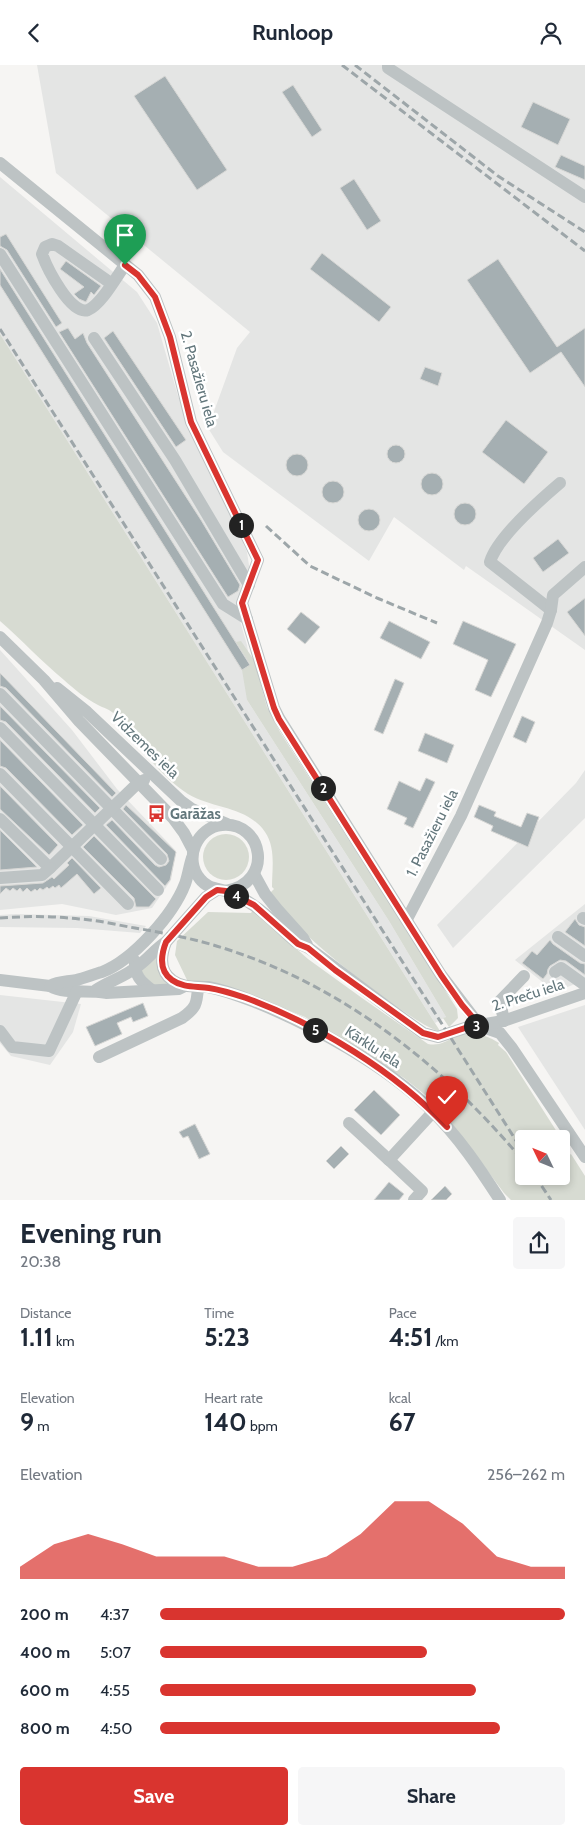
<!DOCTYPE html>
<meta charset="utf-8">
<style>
:root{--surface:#fff;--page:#f6f6f7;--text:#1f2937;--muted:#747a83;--accent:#d9342f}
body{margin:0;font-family:Cabin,sans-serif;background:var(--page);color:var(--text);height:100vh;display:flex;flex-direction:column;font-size:19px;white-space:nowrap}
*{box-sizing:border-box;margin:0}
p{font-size:16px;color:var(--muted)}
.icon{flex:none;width:28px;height:28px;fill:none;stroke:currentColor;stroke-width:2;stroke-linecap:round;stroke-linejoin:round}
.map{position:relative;height:1135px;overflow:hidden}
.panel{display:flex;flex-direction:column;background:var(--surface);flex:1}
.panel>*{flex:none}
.needle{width:32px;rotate:313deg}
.tools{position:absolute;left:515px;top:1065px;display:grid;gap:10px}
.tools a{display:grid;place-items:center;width:55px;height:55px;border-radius:5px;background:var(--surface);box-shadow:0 2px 8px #0003;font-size:25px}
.pin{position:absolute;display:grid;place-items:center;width:42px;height:42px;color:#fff;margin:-51px -21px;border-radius:50% 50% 50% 0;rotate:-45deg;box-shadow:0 0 5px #0007}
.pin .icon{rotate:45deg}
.km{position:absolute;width:25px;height:25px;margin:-12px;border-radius:50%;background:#222;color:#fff;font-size:14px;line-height:25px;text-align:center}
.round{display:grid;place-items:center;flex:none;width:52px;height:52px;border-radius:5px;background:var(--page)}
.head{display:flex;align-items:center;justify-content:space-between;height:85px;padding:0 20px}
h1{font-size:28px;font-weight:700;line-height:38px}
.metrics{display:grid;grid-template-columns:repeat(3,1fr);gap:8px;height:85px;padding:5px 20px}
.metrics div{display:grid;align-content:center}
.metrics b{font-size:25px;font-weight:700}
.metrics small{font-size:14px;font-weight:400}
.metrics p{font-size:14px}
.chart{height:140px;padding:10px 20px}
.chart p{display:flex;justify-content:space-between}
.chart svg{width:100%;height:90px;margin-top:5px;fill:var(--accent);opacity:.7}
.button{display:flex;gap:10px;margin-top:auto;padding:10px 20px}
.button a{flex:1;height:58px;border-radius:5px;background:var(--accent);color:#fff;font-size:20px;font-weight:700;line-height:58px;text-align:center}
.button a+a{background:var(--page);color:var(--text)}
ul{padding:0 20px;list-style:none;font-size:16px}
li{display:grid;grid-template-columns:80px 60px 1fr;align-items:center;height:38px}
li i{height:12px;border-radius:6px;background:var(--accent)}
header{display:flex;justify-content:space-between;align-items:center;height:65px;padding:0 20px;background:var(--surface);font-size:22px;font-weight:700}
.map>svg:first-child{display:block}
</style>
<header><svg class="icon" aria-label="back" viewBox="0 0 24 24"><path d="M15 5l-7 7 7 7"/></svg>Runloop<svg class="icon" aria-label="person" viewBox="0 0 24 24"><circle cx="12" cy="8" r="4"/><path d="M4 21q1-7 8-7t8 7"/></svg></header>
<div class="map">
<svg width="585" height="1135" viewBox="0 0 585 1135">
<rect width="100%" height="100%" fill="#f6f5f3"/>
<g fill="#e4e5e4">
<polygon points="37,0 585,0 585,585 466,501 464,505 394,452 369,496 223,387 208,363 237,283 250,267 56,108"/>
<polygon points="0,112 137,227 157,258 178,331 247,487 250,507 240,556 247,580 250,600 247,635 389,856 446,952 435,958 0,269"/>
<polygon points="0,585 72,665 117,724 176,786 171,815 152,843 116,850 62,839 0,845"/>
<polygon points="585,705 585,753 453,883 437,860 576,718"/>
<polygon points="585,839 585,915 555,927 515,895"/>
<polygon points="16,849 89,851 146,861 140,868 77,863 0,862 0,850"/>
<polygon points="0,930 81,939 73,967 50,1000 11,991 0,978"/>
<polygon points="585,940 585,1065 518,962"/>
</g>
<g fill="#d7dbd2">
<path d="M 0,269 L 440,966 C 425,967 335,896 319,881 C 301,865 285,847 270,828 L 274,824 L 272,822 C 272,804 276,783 265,767 C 247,741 213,744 188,729 C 170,717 152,699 140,681 C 137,677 135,672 133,668 C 129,661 120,654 114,649 C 110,644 103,643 98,640 C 86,634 74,624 64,615 C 42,597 22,575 0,556 Z"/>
<polygon points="241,576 254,595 267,642 280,667 457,944 458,953 449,962 443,953 446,952 389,856 247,635 242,605 250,599 236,577"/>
<circle cx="226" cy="792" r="23"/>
<path d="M 253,845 L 308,894 L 362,933 L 428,979 C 439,981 445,977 454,972 C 470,965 485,969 499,978 L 498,980 L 506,987 L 566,1081 L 561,1084 L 561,1074 L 524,1074 L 524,1111 L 561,1111 L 561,1085 L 566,1092 L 571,1089 L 585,1111 L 585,1135 L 511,1135 L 504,1128 L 439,1041 L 404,1013 L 305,952 L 261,934 L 187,915 L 175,890 L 177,876 L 208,847 L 251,848 Z"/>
<polygon points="155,891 171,920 152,920 140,905"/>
</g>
<g fill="#a5afb2" stroke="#d7d7d5">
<polygon points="165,11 227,105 197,125 134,31"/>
<polygon points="293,20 322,65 312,72 282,27"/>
<polygon points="533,37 570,54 558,80 521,62"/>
<polygon points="561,90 585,101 585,115 555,102"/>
<polygon points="354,114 381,156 367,165 340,123"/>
<polygon points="6,169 62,258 56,262 7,185 0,181 0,172"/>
<polygon points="322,188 391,242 379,257 310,204"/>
<polygon points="498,194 557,282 585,263 585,322 561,287 530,308 467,215"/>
<polygon points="66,196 101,221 94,230 91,227 86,237 79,234 74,229 84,222 60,204"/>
<polygon points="0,204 250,600 242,605 0,220"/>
<polygon points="68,263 75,274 83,268 87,278 201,455 240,520 238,526 228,532 59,267"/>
<polygon points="113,266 186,375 176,382 104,273"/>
<polygon points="425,302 442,308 438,321 420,314"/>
<polygon points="506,355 548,387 524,419 482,387"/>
<circle cx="396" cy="389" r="9"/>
<circle cx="297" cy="400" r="11"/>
<circle cx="432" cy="419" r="11"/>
<circle cx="333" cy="427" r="11"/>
<circle cx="465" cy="449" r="11"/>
<circle cx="369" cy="455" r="11"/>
<polygon points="558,474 569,488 543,507 533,493"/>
<polygon points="585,533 585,571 567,547"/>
<polygon points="301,547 320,562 305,579 287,564"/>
<polygon points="389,556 430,577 421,594 380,573"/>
<polygon points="463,556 516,579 491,632 475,625 488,595 453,579"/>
<polygon points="0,608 116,728 112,732 6,623 0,621"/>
<polygon points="395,614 404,618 383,669 374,665"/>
<polygon points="0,641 100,743 95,748 6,657 0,655"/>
<polygon points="522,651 535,657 526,678 513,672"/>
<polygon points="425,668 454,680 447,698 418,686"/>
<polygon points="0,675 83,760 72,770 6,703 0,701"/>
<polygon points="426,713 435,717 413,763 404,759 407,753 387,744 399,716 420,726"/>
<polygon points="0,721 58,780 49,790 0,744"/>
<polygon points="126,740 176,787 170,815 165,821 106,760 112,755 155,800 159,802 166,800 169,796 167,789 123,744"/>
<polygon points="479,740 496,747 494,751 521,762 527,748 539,752 528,782 491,766 493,761 474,752"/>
<polygon points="0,765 37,802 0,805"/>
<polygon points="94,771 156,834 149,842 136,842 134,833 83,782"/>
<polygon points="72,793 101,823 94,829 77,809 61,823 59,820 55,823 53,821 49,824 47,822 43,825 40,823 37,826 35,824 31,827 27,823 23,827 20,823 17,826 13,823 10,826 6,823 0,829 0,821 43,818 52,812 54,814 69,800 67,798"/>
<polygon points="575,854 579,860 585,862 585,881 565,867"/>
<polygon points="550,875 553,879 580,898 585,899 585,910 566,896 560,895 550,901 548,904 547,909 543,914 522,898 532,886 537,890"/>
<polygon points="143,938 148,951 133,957 131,952 117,958 122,969 95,981 86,962"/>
<polygon points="374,1025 400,1050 381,1070 354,1045"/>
<polygon points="195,1059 210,1089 199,1094 188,1071 183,1073 179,1067"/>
<polygon points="341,1081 349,1089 334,1104 326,1096"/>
<polygon points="389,1117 404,1129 399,1135 374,1135"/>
<polygon points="445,1121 452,1129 446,1135 431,1135"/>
</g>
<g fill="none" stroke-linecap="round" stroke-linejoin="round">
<g stroke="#bdc3c4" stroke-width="12">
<polyline points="388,0 388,3 585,132"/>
<polyline points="0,98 138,210 155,232 170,272 191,357 258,495 242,538 274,643 279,653 441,910 480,961 500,968 512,983 585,1092"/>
<polyline points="0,189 223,539 247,554"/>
<path d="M 112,219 L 58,181 L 52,179 L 45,182 L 42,189 C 47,203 71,251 88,245 C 101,240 117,211 125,200"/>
<polyline points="94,273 175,395 249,520"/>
<path d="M 551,545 L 490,497 C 497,473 540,435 560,418"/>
<polyline points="0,572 44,615 79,656 173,753 184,768 193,785"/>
<polyline points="57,623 87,647 181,736 192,744 227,759"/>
<polyline points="0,629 161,794"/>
<polyline points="0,663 158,825"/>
<polyline points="0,709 128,839"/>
<polyline points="0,754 50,803 138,718 144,715"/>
<polyline points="254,809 265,829 277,844 303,873 307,880"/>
<polyline points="0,813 42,810 50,803"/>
<path d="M 217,825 L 206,832 L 166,877 C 161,890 159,906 172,915 C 183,923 195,921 208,922 C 224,925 240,931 255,937 C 312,960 387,1001 431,1045 C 458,1071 480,1104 500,1135"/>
<path d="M 226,826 C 275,817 263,756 222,760 C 197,762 183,794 200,814 C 207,823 216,823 226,826 C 235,829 246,835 253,840 C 269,850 282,866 296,877 C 300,880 306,881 310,884 C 348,912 385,941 423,968 L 438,972 L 468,962 L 503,956 L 585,928"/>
<polyline points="583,853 585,854"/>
<polyline points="407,854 461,751 547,558 551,545 553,530 585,502"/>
<polyline points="558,872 585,891"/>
<path d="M 135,896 C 134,910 141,917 152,925"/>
<polyline points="555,907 561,903 585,920"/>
<path d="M 0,915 L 50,921 C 66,930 88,924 106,928 L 179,924 L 185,921"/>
<path d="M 50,921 C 59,916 67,917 76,915 C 85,913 94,909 102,907 C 133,895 173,850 185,819 C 188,811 189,802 192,793"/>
<path d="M 96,925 C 109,916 125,912 138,901 C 148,894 155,884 166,877"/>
<polyline points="504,956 500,936 524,911"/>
<polyline points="0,966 12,982 49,986 77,926"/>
<path d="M 99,992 L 182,953 C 196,943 197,939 198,922"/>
<polyline points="349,1058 389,1095 433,1047"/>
<polyline points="389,1095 422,1126 414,1135"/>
</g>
<g stroke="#9da6a9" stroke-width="3" stroke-dasharray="8 4" stroke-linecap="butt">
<polyline points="342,0 585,186"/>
<polyline points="355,0 498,111 585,167"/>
<polyline points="0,264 524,1088"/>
<polyline points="266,461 310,501 377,533 437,558"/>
<path d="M 0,853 C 26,851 53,851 79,854 C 98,855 117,860 135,863 C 165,868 195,874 223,883 C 344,921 444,1001 524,1097"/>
<polyline points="535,1111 551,1135"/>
</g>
</g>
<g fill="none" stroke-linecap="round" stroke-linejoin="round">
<defs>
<path id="route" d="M 125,200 L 138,210 L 155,232 L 170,272 L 191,357 L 258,495 L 242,538 L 274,643 L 279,654 L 441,910 L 462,940 L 480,961 L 468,962 L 438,972 L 423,968 L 335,905 L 308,883 L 298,879 L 254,840 L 226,826 L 217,825 L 206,832 L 166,877 C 161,890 159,906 172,915 C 183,923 196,921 209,923 C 222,925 234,929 246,933 C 317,959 396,1007 447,1062"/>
</defs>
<use href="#route" stroke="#fff" stroke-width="10"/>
<use href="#route" stroke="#d9342f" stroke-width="6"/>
</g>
<defs>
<symbol id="bus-bare" viewBox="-9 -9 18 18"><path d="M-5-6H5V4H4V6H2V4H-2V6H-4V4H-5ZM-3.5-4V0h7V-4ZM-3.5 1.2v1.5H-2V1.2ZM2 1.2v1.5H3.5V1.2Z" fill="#d9342f" stroke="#fff" stroke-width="2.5" paint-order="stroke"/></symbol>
</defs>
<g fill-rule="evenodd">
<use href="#bus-bare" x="144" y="736" width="25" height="25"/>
</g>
<g text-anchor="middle" stroke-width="5" stroke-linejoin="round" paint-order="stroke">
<g font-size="15" fill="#63777c" stroke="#fff">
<text transform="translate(199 314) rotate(74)" y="5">2. Pasažieru iela</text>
<text transform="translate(145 680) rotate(44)" y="5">Vidzemes iela</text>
<text transform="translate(432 768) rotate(-63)" y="5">1. Pasažieru iela</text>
<text transform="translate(528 930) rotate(-18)" y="5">2. Preču iela</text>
<text transform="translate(373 982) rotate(33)" y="5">Kārklu iela</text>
</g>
<g font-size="15" font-weight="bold" fill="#63777c" stroke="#fff" text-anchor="start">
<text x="170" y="754">Garāžas</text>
</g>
</g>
</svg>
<div class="tools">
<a><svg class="needle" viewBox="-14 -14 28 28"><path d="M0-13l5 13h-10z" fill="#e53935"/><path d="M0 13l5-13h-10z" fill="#747a83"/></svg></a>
</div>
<div class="pin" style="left:125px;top:200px;background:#1e9e55"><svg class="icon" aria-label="arrive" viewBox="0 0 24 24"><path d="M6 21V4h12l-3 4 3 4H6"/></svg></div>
<div class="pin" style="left:447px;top:1062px;background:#d93025"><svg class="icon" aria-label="check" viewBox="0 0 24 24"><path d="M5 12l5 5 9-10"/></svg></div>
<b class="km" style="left:241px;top:460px">1</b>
<b class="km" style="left:323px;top:723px">2</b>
<b class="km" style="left:476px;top:961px">3</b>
<b class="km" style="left:236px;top:831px">4</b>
<b class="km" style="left:315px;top:965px">5</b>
</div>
<section class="panel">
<div class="head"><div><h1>Evening run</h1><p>20:38</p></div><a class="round"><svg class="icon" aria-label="share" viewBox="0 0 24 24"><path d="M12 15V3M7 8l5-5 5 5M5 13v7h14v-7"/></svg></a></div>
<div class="metrics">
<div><p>Distance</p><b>1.11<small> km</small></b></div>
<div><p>Time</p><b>5:23</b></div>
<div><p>Pace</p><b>4:51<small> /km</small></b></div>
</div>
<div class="metrics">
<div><p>Elevation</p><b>9<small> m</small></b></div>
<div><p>Heart rate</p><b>140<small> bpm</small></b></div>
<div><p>kcal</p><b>67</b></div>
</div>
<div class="chart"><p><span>Elevation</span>256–262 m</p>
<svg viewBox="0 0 160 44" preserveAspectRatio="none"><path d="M0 44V38L10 27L20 22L30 27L40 33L50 33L60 33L70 38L80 38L90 33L100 22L110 6L120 6L130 17L140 33L150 38L160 38V44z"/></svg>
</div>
<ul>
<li><b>200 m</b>4:37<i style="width:100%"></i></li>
<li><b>400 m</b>5:07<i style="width:66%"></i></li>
<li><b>600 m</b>4:55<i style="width:78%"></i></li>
<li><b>800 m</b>4:50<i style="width:84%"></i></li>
</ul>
<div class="button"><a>Save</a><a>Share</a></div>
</section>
